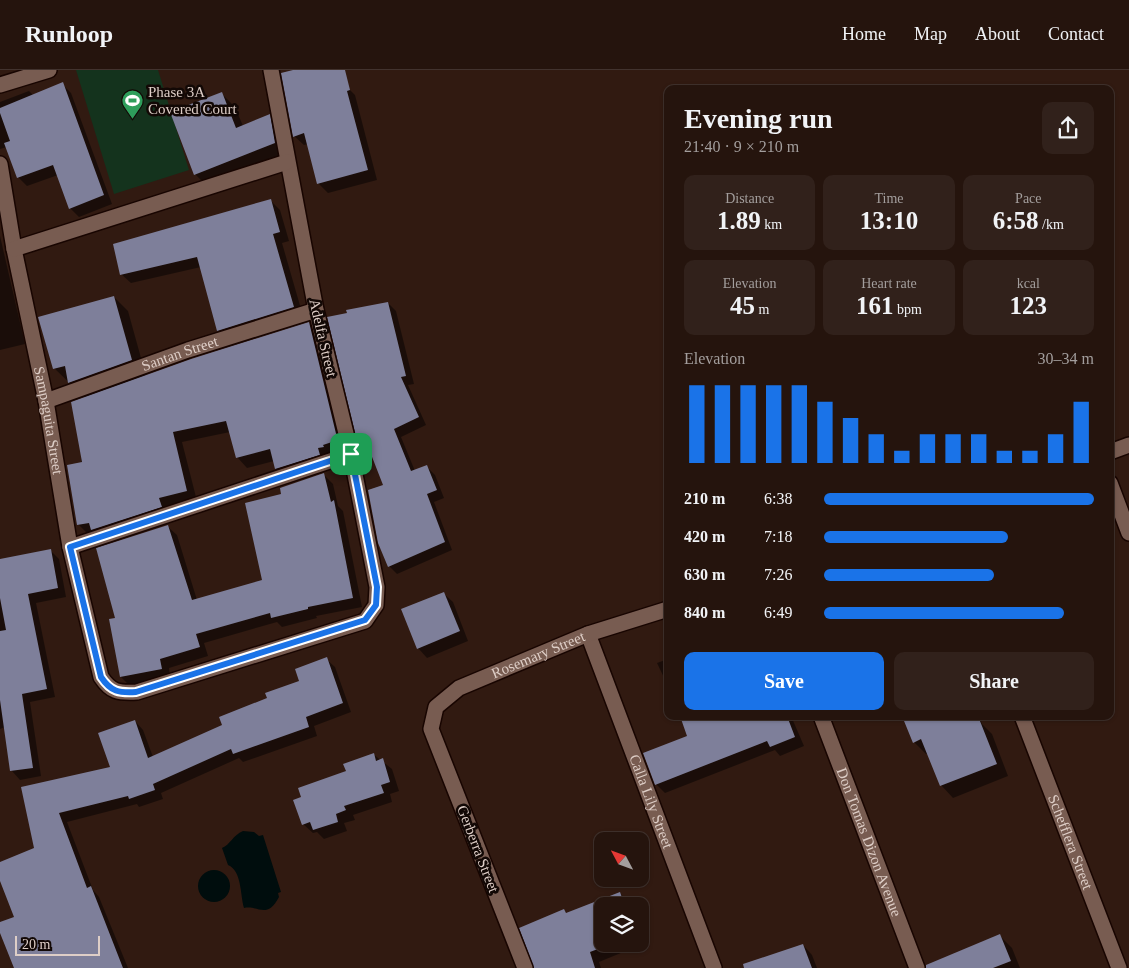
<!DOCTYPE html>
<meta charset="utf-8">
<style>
:root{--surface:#25140d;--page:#31211b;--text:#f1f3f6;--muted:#a39e9d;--line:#42332e;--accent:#1a73e8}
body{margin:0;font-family:Georgia,serif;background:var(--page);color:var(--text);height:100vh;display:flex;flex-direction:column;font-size:19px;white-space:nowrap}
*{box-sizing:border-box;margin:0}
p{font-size:16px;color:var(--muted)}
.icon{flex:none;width:28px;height:28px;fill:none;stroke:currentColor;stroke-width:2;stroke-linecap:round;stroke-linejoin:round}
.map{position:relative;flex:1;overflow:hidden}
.panel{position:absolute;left:664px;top:15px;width:450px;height:635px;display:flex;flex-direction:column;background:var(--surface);border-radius:10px;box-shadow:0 1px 4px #0004,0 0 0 1px var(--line)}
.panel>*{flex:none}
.needle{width:32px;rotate:311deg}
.controls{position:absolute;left:594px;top:762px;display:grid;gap:10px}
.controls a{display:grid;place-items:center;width:55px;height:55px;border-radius:10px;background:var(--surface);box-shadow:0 1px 4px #0004,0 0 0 1px var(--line);font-size:25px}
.scale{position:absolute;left:15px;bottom:12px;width:85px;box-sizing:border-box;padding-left:5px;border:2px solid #decec7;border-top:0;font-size:14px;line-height:18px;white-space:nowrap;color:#decec7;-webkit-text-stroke:4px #120805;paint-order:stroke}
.pin{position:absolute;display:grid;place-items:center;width:42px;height:42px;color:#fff;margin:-21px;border-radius:10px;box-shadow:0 2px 8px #0006}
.round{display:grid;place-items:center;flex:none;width:52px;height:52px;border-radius:10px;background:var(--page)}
.overview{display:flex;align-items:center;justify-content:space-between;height:85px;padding:0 20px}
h1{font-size:28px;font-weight:800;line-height:38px}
.figures{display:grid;grid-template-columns:repeat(3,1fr);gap:8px;height:85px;padding:5px 20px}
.figures div{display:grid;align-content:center;border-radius:10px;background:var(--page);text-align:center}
.figures b{font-size:25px;font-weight:800}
.figures small{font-size:14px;font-weight:400}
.figures p{font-size:14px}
.chart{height:140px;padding:10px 20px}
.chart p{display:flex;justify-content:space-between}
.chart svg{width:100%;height:90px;margin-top:5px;stroke:var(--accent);stroke-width:6}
.primary-button{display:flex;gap:10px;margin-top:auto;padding:10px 20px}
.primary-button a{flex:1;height:58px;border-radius:10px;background:var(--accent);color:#fff;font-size:20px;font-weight:800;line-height:58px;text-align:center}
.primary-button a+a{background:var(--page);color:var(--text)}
ul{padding:0 20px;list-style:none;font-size:16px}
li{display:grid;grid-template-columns:80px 60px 1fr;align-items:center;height:38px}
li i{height:12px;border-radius:6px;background:var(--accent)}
header{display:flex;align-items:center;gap:30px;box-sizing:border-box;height:70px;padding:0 25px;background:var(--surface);border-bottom:1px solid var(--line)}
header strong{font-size:24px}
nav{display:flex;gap:28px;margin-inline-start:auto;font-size:18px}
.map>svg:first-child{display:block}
</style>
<header>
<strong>Runloop</strong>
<nav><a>Home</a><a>Map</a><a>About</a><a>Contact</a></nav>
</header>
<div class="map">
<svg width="1129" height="898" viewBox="0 0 1129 898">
<rect width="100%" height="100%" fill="#311a11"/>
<polygon fill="#14331d" points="76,0 158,0 189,100 114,124"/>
<g fill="#000d0d">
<path d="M 243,761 L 254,762 L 259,766 L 263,765 L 281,822 L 278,823 L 279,827 C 267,850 258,835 244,838 C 240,824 242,801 228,795 L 222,778 C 230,775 233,765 243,761 Z"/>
<circle cx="214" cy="816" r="16"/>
</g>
<g fill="#0007">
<polygon points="62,14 71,23 112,134 79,147 70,138 58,105 27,116 18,107 7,77 0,79 0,32 29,21 33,25"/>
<polygon points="345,15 355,25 377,110 328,123 318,113 308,74 304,75 294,66"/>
<polygon points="221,23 235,37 243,56 269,46 283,60 289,87 210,119 196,105 172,42"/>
<polygon points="271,131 280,140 289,171 282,173 303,246 228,270 218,260 201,197 131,213 121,204"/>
<polygon points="0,166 25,274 0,280"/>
<polygon points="114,227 128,241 146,306 309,253 319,264 348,383 286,409 276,399 274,391 247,398 237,387 230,362 182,372 197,431 89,465 78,454 85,328 54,298"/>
<polygon points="388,233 396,241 414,314 408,315 426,355 401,367 415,401 427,397 435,405 444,428 434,432 452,480 397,504 389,496 385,416 371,382 368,382 360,374"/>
<polygon points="323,404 333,414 338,436 343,441 362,537 316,546 317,548 282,557 277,552 204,573 208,586 169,598 170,608 130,616 121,607 117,549 167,456 177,465 197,530 263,511 283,425"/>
<polygon points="50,480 59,489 66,527 36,533 55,627 30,632 41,706 20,710 12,701 5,657 0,659 0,490"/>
<polygon points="443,523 453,532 468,571 427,588 418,578"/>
<polygon points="326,589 335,597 351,642 314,656 317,666 243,692 239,688 161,723 163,729 139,737 137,734 67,752 93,820 99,827 128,898 15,898 0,860 0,854 15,848 0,808 0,793 36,779 22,718 112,698 135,651 143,660 153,687 223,656 301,611"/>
<polygon points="668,589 668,616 657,593"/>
<polygon points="681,646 791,646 804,676 780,686 775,680 665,723 656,714 688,666"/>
<polygon points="904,646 979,646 982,654 992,664 1008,706 953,728 941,715 928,684 926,684 914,672"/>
<polygon points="373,684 392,699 399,721 390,724 392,732 353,745 355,750 344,753 347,761 324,769 317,762 313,763 303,754 302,728"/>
<polygon points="620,823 630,836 602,836 602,874 640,874 640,861 645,873 599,892 601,898 536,898 564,840 567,844"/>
<polygon points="1000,866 1012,878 1020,898 927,898"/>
<polygon points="803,875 812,885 817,898 789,898"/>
</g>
<g fill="#7e7f9a">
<polygon points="293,0 345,0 350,20 347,21 368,100 317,114 304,63 293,67 281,3"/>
<polygon points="63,12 104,125 69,139 53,95 17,108 4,73 10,71 0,43 0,38"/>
<polygon points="222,22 236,58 270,44 275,73 194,105 170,42"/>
<polygon points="271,129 280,162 273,164 294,237 217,261 197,187 120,205 113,174"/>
<polygon points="114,226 132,290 68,313 65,296 53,299 38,247"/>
<polygon points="388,232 406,306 401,307 419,347 394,359 411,401 427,395 437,420 427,424 445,472 388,497 378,473 368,420 383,415 367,374 358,375 327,247 347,243 346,240"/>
<polygon points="309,252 339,376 335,371 323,375 324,377 318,378 320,385 275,399 270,379 236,388 226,351 173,362 187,421 159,428 162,437 91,460 89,453 77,455 67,395 82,392 71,332 191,289"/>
<polygon points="324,403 331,432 334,430 353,528 308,537 308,539 271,548 270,543 196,564 200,577 160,589 162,599 120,607 109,549 115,548 96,478 168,455 192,530 262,510 245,433 281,424 280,418"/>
<polygon points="51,479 58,518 28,524 47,619 22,624 33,698 10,701 0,630 0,561 6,560 0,528 0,489"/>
<polygon points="444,522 460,561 417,579 401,539"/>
<polygon points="327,587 343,633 306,647 309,657 233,684 231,679 153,714 155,720 129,729 128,726 59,743 87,818 91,816 123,898 14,898 0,863 0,852 14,847 0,811 0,792 34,778 21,717 110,697 98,663 135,650 148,688 222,655 219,647 267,628 265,623 299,611 295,599"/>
<polygon points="680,646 787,646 795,667 770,677 767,671 655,715 643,683 687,666"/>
<polygon points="902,646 978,646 997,694 940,716 921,669 913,673"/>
<polygon points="374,683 376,691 383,688 390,712 381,715 384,723 344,736 346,740 336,744 338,752 313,760 310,752 302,755 293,730 301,727 298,718 346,701 343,694"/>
<polygon points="620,822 625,836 602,836 602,874 611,874 590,882 595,898 534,898 519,858 564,839 566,843"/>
<polygon points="1000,864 1011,891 993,898 926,898 926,895"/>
<polygon points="803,874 812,898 744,898 743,894"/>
</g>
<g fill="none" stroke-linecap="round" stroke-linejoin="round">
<defs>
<g id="street">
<polyline points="0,15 49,0"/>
<path id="s1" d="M 0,94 L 14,179 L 46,331 L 70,477 L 101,607 C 111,622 118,623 137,622 L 365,551 L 376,535 L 377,517 L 351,384 L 316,240 L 271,0"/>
<polyline points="14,179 287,92"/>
<path id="s2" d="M 46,331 L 188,280 L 316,240"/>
<polyline points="1110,382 1129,375"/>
<polyline points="1110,413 1129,463"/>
<polyline points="70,477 351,384"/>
<path id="s3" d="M 588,564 L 714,898"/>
<path id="s4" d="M 821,646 L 917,898"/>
<path id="s5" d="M 1022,646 L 1119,898"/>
<path id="s6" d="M 525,898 L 431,659 L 436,637 L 459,618 L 588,564 L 668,539"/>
</g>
</defs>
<use href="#street" stroke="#180501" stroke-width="18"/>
<use href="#street" stroke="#785c51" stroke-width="15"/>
</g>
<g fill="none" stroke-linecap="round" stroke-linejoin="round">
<defs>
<path id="route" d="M 351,384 L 377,517 L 376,535 L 365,550 L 136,622 C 119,623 111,622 101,607 L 70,477 Z"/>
</defs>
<use href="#route" stroke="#fff" stroke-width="10"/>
<use href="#route" stroke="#1a73e8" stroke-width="6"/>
</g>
<defs>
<symbol id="stadium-pin" viewBox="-11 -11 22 30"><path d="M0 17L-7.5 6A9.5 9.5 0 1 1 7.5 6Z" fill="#2e9e5b" stroke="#120805"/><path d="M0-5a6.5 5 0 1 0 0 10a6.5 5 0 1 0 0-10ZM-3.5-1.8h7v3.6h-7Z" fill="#fff"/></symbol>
</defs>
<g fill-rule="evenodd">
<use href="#stadium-pin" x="120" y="18" width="25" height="34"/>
</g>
<g text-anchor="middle" stroke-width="5" stroke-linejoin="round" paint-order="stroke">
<g font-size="15" fill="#decec7" stroke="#120805" text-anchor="start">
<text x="148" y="27">Phase 3A<tspan x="148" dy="17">Covered Court</tspan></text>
</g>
<g font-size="15" fill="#decec7" stroke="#120805">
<text transform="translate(323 268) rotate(77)" y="5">Adelfa Street</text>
<text dy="5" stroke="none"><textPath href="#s2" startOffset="142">Santan Street</textPath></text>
<text dy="5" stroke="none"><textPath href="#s1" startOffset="261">Sampaguita Street</textPath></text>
<text dy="5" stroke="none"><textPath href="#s6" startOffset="395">Rosemary Street</textPath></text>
<text dy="5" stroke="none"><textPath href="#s3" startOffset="179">Calla Lily Street</textPath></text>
<text dy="5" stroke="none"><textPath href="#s4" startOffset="135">Don Tomas Dizon Avenue</textPath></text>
<text dy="5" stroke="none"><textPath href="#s5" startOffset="135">Schefflera Street</textPath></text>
<text transform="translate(478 779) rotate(69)" y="5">Gerberra Street</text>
</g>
</g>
</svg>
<div class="controls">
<a><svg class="needle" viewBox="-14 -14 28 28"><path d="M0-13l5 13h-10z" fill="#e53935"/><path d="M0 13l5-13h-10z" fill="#a39e9d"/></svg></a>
<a><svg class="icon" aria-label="layers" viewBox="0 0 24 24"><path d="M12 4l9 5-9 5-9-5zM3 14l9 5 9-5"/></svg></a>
</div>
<div class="scale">20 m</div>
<div class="pin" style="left:351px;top:384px;background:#1e9e55"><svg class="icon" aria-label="arrive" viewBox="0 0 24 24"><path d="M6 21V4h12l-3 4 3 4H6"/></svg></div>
<section class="panel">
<div class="overview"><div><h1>Evening run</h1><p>21:40 · 9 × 210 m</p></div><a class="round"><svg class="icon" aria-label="share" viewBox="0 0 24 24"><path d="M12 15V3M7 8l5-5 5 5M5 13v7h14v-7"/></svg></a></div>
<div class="figures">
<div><p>Distance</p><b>1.89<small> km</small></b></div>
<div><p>Time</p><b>13:10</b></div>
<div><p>Pace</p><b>6:58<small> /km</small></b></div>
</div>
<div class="figures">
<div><p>Elevation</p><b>45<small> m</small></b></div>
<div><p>Heart rate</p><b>161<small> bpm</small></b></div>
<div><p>kcal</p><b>123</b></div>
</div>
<div class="chart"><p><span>Elevation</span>30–34 m</p>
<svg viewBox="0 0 160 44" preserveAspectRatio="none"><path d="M5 44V6M15 44V6M25 44V6M35 44V6M45 44V6M55 44V14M65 44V22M75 44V30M85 44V38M95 44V30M105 44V30M115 44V30M125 44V38M135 44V38M145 44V30M155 44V14"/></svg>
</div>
<ul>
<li><b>210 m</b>6:38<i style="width:100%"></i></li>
<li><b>420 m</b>7:18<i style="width:68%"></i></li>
<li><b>630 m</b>7:26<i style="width:63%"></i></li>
<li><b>840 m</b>6:49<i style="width:89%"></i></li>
</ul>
<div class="primary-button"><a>Save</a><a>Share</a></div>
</section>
</div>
